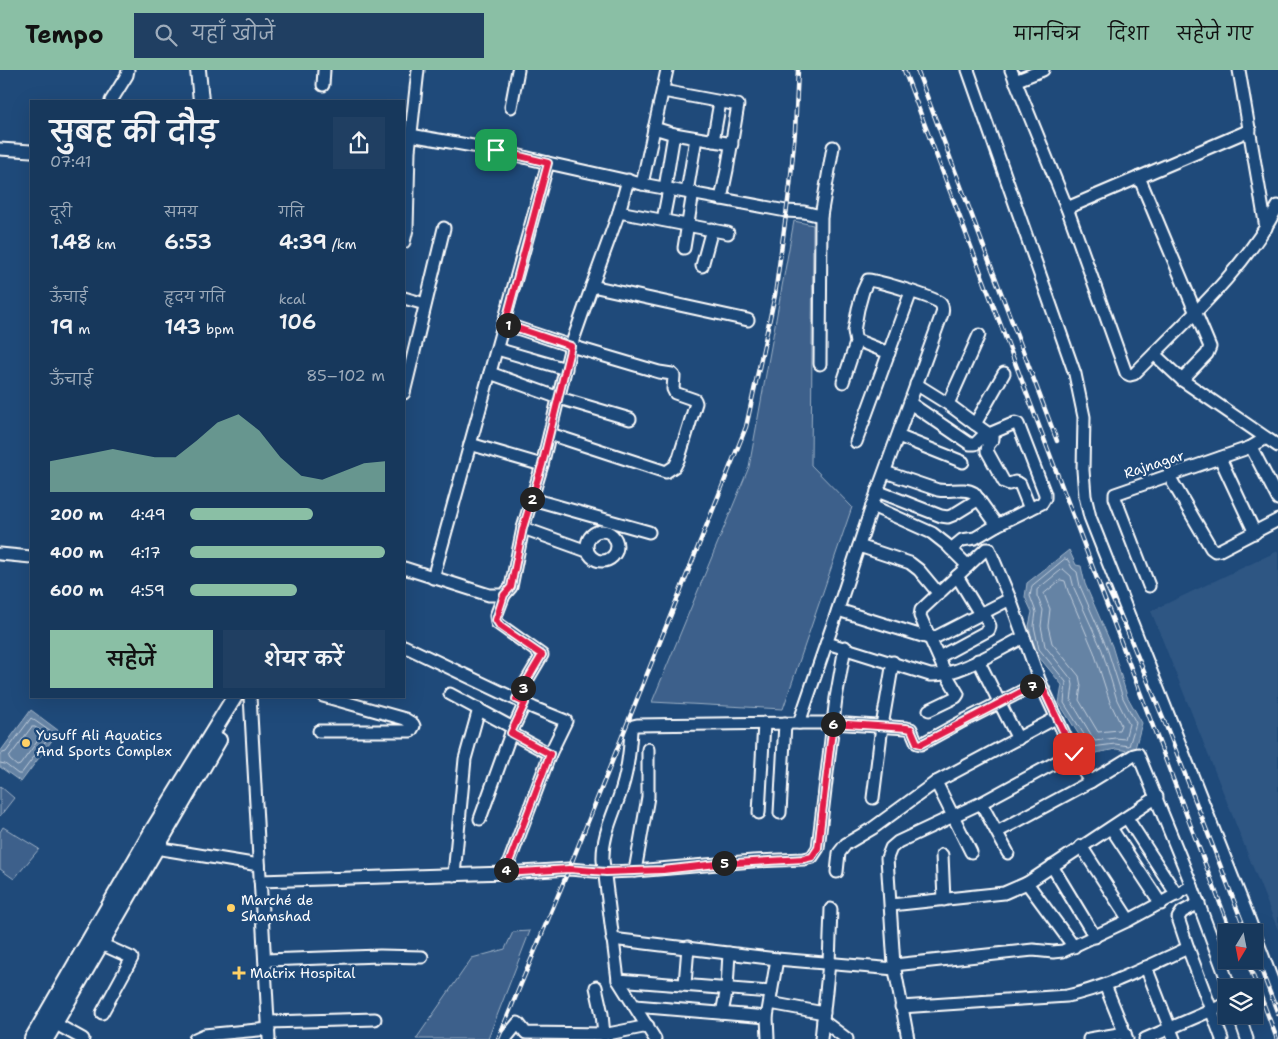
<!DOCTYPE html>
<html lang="hi">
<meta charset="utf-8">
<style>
:root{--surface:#17385c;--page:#203f62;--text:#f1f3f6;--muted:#9eacbb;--line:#365272;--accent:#8abfa5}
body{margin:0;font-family:"Shantell Sans","Playpen Sans Deva",sans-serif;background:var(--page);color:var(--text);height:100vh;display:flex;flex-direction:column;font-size:19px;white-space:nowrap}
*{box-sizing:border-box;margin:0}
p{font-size:16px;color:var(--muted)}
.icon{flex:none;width:28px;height:28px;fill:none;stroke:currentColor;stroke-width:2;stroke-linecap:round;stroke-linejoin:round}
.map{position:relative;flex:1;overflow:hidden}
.side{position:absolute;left:30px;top:30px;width:375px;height:598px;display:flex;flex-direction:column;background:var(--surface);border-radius:0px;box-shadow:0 5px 20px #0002,0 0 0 1px var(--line)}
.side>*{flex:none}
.needle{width:32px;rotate:190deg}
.fabs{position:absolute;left:1218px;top:854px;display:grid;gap:10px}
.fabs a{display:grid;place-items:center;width:45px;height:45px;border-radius:0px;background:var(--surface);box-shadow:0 5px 20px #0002,0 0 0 1px var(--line);font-size:25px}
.pin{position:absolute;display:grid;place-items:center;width:42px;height:42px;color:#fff;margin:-21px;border-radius:10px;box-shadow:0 2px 8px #0006}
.km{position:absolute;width:25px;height:25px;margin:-12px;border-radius:50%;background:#222;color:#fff;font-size:14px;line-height:25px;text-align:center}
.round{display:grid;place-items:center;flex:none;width:52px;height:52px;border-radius:0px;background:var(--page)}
.summary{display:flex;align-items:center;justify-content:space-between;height:85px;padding:0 20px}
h1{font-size:28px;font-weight:600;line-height:38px}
.figures{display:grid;grid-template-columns:repeat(3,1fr);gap:8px;height:85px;padding:5px 20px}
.figures div{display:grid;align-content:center}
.figures b{font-size:21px;font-weight:600}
.figures small{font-size:14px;font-weight:400}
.figures p{font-size:14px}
.chart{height:140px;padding:10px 20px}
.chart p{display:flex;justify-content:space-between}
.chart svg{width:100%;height:90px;margin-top:5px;fill:var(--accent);opacity:.7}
.button{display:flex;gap:10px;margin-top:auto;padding:10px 20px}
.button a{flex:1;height:58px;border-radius:0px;background:var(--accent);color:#111;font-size:20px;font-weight:600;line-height:58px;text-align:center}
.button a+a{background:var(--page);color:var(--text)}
ul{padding:0 20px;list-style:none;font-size:16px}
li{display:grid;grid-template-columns:80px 60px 1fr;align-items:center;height:38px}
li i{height:12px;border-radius:6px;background:var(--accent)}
header{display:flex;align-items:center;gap:30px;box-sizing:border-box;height:70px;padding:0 25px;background:var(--accent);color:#111}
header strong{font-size:24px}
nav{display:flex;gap:28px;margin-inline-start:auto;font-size:18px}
.search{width:350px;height:45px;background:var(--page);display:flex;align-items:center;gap:12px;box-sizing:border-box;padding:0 18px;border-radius:0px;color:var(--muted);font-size:19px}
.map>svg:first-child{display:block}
</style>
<header>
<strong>Tempo</strong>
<div class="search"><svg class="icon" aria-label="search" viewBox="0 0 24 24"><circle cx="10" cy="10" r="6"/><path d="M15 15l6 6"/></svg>यहाँ खोजें</div>
<nav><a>मानचित्र</a><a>दिशा</a><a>सहेजे गए</a></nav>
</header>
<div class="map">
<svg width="1278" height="969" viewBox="0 0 1278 969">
<rect width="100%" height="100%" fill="#1f4a7a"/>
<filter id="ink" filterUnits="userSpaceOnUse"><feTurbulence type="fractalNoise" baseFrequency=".02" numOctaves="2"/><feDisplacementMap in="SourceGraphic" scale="10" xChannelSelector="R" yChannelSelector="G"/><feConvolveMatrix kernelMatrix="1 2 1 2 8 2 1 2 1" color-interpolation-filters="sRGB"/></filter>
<g filter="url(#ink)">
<polygon fill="#2e5683" points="1278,481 1278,860 1151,541"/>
<g fill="#3c618b" stroke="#9eb0c5">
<polygon points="794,151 813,155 811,395 852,437 783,639 652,632 749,397"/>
<polygon points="0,716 14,728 0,746"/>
<polygon points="3,757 39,779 14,809 0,799 0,762"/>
<polygon points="530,861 488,969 416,969 472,888 505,879 513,862"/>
</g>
<g fill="#6583a4" stroke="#a3b5c8">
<polygon points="1069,480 1076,495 1081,496 1085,514 1112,576 1127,626 1142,653 1134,682 1116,679 1091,684 1059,633 1062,615 1034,581 1029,556 1032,542 1025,527 1027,513"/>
<polygon points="31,640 59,661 21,712 0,697 0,682"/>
</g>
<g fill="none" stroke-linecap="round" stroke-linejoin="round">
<g stroke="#c1cddb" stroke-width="1">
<polygon points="1065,489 1068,490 1072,498 1077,502 1080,516 1107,578 1123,628 1136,653 1129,676 1115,674 1092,677 1064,633 1066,612 1039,579 1034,556 1036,542 1030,526 1032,516"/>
<polygon points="1063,499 1071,506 1074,518 1102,580 1117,630 1129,654 1125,669 1115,668 1095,671 1071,631 1073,615 1072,610 1045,576 1041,556 1043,540 1037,526 1037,520"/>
<polygon points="1061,510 1065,511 1068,521 1094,582 1110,632 1121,655 1119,660 1098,662 1079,630 1081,616 1079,606 1052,573 1048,556 1050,539 1044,524"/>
<polygon points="32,657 35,657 42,662 42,665 20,695 17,696 10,690 9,688"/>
<polyline points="0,684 6,682 31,648 51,662 51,664 21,704 18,704 5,694 0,693"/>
</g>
<defs>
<g id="minor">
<polyline points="667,0 642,114 786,141 804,142 821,146"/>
<polyline points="968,0 1075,304 1084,347 1083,400 1085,426 1090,447 1249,849 1278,926"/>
<path d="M 1011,0 L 1067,138 L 1126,303 L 1130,305 L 1134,304 C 1186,251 1243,202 1278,136"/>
<polyline points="1239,0 1266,158"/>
<polyline points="1015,11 1043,0"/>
<polyline points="323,15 324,0"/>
<polyline points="663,21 738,35 727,100 721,129"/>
<polyline points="111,31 127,5 128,0"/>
<polyline points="511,37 518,0"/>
<polyline points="654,58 674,64 732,74"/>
<polyline points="410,65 496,80 548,93"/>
<polyline points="713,71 720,32"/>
<polyline points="0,79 31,81"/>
<polyline points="1139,107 1210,277 1207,284 1182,310"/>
<polyline points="665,118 674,64"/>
<polyline points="687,122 696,68"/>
<polyline points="1067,138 1250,60"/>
<polyline points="619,142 728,163"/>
<polyline points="663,150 669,119"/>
<polyline points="404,172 407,159 409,81 418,0"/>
<polyline points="684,178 693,122"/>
<polyline points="702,196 712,159"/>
<polyline points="592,216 619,142 628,110"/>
<polyline points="404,228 425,234"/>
<polyline points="505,254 571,276 659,302 672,304 674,306 673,319 675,323 695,330 696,333 679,388 675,396 666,402 550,364"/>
<polyline points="856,270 889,283"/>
<polyline points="497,279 566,299"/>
<polyline points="1154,284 1182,310 1278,376"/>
<polyline points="820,294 821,146 833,77"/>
<polyline points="490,303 559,328 630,349"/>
<polyline points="916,314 948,334 975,354 1004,303"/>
<polyline points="404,323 444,158"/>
<polyline points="910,333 970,374 975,374 986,363"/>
<polyline points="948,334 979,265"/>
<polyline points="993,364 993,369 988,375 987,381 1004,412 1009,414 1015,412 1020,414 1030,439"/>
<polyline points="898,366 963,392"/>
<polyline points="856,372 911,222"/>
<polyline points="470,374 542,395"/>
<polyline points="1251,377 1278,429"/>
<polyline points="1220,388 1255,463"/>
<path d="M 885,402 L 938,420 C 950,422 964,417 974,423 L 997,455 L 1042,433 L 1045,428 L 1045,424 L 1018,354 L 1015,353 L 989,364 L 975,354"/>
<polyline points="1169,406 1211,478 1215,481 1220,480 1278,450"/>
<polyline points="877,421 941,446 948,447 953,445 979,429"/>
<polyline points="532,429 649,462"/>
<polyline points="872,436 932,463 946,474 968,496"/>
<polyline points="523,458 587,481"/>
<circle cx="602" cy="476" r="15"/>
<polyline points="859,476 910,493 919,500 939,524"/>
<polyline points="951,479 962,470 975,468 997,455"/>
<polyline points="0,484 31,487"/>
<polyline points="404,498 489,525 504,525 511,517 523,458 542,395 571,276 592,216 748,250"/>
<polyline points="957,506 980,544"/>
<polyline points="433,508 548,93 642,114"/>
<polyline points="1149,516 1115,428 1115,424 1251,377 1266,368"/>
<polyline points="504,525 496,546 497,553 542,585 516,629"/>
<polyline points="838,540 932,569 1010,529"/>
<path d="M 827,573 L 930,605 C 956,607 1000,579 1024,567"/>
<polyline points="404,576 534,638 566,651 550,684"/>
<polyline points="939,587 989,560 990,556 983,542"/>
<polyline points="978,590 1018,669"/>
<polyline points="450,624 513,658"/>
<polyline points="250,626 269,969"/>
<polyline points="929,640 956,627 958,624 946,604 920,546 921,540 986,479 989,479 1010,529 1040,612 1073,683 1090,712"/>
<polyline points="799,653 833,653 906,658 911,659 917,673 921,674 963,651 1040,612"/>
<polyline points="319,661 411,661 414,656 413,654 405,649 323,626"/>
<polyline points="936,712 971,782"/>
<polyline points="873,728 882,656 893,592"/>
<polyline points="981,733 1008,783"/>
<polyline points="759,743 764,653"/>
<polyline points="780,743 785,653"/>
<polyline points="1127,748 1177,825"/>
<polyline points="480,749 511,663 525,633"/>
<polyline points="1111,758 1161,834"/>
<polyline points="997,762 1090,712 1134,685 1138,684 1192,816 1230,918"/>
<polyline points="1081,776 1129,850"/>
<polyline points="156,778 259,795"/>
<polyline points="942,785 944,830"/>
<polyline points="1052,796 1095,867"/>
<polyline points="635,801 648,727 648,679"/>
<polyline points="837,802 839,783 846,774 873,758 936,712 1056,648"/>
<polyline points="505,803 550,684 511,663"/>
<polyline points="454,805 465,689 479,639"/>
<polyline points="260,811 505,803 569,799 606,802 635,801 753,791 804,789 812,787 818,778 836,628 845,577"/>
<polyline points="1027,813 1074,877"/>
<polyline points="891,835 1004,823 1027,813 1157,727"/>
<polyline points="612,869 777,889 895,899"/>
<polyline points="101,874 132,888 102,943"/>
<polyline points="1188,878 1178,848 1182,842 1199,833"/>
<polyline points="265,890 380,886 422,887"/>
<polyline points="894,895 1033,880 1053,882 1063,881 1129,850 1192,816"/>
<polyline points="1146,897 1174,969"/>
<polyline points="618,910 771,922"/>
<polyline points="685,914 688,877"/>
<polyline points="1105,915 1127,969"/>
<polyline points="596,917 602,944 604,965"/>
<polyline points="770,933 824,943"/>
<polyline points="635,936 767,947"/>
<path d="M 901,937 L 1067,926 C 1109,917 1148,896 1188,878 L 1222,969"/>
<polyline points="722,943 727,918 729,883"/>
<polyline points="1239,945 1247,969"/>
<polyline points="823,951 847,969"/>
<polyline points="269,952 375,949"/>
<polyline points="56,954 83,969"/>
<polyline points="195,969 204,965 269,959"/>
<polyline points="505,969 518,953 526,963 608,964 648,956"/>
<path d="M 655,969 L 618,910 L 603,790 C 602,764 615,742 622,718 C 628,699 630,679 631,660 L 633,656 L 637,655 L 799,653 L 835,548 L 872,436 L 942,244 C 943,240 943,236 940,233 C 933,227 879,211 868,210 L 863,221 L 858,239 L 854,261 L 856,273 L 843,312"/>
<polyline points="768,969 767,947 777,889"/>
<polyline points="821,969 829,893 831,839"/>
<polyline points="908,969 894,895 887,788 891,778 898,772 981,733 1073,683"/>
<polyline points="1089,969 1125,963"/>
<polyline points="1145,969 1226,934"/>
</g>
<g id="major">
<polyline points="198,0 201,31"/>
<polyline points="32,969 152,761 235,626"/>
<polyline points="46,969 219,670"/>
</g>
</defs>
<use href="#minor" stroke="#fff" stroke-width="15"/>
<use href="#major" stroke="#fff" stroke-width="18"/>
<use href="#minor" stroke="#1f4a7a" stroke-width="11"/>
<use href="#major" stroke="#1f4a7a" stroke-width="14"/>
<defs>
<g id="rail">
<polyline points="904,0 1231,862"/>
<polyline points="917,0 1057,371"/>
<polyline points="1107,517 1126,558 1171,668 1246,862"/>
<polyline points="1254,881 1278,944"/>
<polyline points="1247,890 1277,969"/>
<polyline points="498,969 569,799 746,357 775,225 790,116 795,61 798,0"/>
</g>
</defs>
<use href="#rail" stroke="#fff" stroke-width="4.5"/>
<use href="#rail" stroke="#1f4a7a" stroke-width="2.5" stroke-dasharray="8" stroke-linecap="butt"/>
</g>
</g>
<g fill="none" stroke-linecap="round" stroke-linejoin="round" filter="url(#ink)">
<defs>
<polyline id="route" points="496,80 548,93 505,254 571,276 542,395 523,458 511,517 504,525 496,550 500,556 542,585 516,629 525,633 511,663 550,684 505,803 569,799 606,802 663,800 717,794 804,789 812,787 818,778 833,653 906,658 911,659 917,673 921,674 1040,612 1074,684"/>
</defs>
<use href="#route" stroke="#fff" stroke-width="10"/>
<use href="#route" stroke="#e11d48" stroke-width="6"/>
</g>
<g fill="#ffd166" stroke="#1f4a7a" stroke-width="2">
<circle cx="26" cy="673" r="5"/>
<circle cx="231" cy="838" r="5"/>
<path d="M236.5 895.5h5v5h5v5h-5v5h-5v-5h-5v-5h5z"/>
</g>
<g text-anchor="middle" stroke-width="5" stroke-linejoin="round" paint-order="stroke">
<g font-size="14" fill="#fff" stroke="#1f4a7a">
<text transform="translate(1154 394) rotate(-18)" y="5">Rajnagar</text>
</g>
<g font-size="14" fill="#fff" stroke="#1f4a7a" text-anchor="start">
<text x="36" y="670">Yusuff Ali Aquatics<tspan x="36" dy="16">And Sports Complex</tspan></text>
<text x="241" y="835">Marché de<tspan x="241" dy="16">Shamshad</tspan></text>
<text x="250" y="908">Matrix Hospital</text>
</g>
</g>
</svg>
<div class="fabs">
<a><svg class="needle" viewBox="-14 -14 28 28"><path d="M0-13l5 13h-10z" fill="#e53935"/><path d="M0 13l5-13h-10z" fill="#9eacbb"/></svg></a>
<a><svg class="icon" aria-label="layers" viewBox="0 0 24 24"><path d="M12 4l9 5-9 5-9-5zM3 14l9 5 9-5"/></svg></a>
</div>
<div class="pin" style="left:496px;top:80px;background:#1e9e55"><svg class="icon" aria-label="arrive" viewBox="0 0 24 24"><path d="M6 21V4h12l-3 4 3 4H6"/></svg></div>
<div class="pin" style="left:1074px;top:684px;background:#d93025"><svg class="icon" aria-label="check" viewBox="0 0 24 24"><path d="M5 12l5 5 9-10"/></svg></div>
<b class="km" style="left:508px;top:255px">1</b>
<b class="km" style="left:532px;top:429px">2</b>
<b class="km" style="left:523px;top:618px">3</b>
<b class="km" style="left:506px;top:800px">4</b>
<b class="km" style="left:724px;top:793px">5</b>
<b class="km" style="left:833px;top:654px">6</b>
<b class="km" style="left:1032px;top:616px">7</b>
<section class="side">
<div class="summary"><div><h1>सुबह की दौड़</h1><p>07:41</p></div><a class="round"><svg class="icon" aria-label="share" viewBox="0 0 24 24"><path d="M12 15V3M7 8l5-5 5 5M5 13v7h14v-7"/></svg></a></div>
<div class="figures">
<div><p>दूरी</p><b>1.48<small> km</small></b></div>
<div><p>समय</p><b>6:53</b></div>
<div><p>गति</p><b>4:39<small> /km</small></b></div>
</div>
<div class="figures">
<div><p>ऊँचाई</p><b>19<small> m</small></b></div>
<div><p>हृदय गति</p><b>143<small> bpm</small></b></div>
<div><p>kcal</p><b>106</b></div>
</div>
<div class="chart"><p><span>ऊँचाई</span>85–102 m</p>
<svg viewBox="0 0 160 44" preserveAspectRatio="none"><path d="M0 44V29L10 27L20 25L30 23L40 25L50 27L60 27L70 19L80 10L90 6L100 14L110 27L120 36L130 38L140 34L150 30L160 29V44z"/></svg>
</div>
<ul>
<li><b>200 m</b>4:49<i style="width:63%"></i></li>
<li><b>400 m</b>4:17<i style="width:100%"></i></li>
<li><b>600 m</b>4:59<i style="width:55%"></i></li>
</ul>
<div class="button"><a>सहेजें</a><a>शेयर करें</a></div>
</section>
</div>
